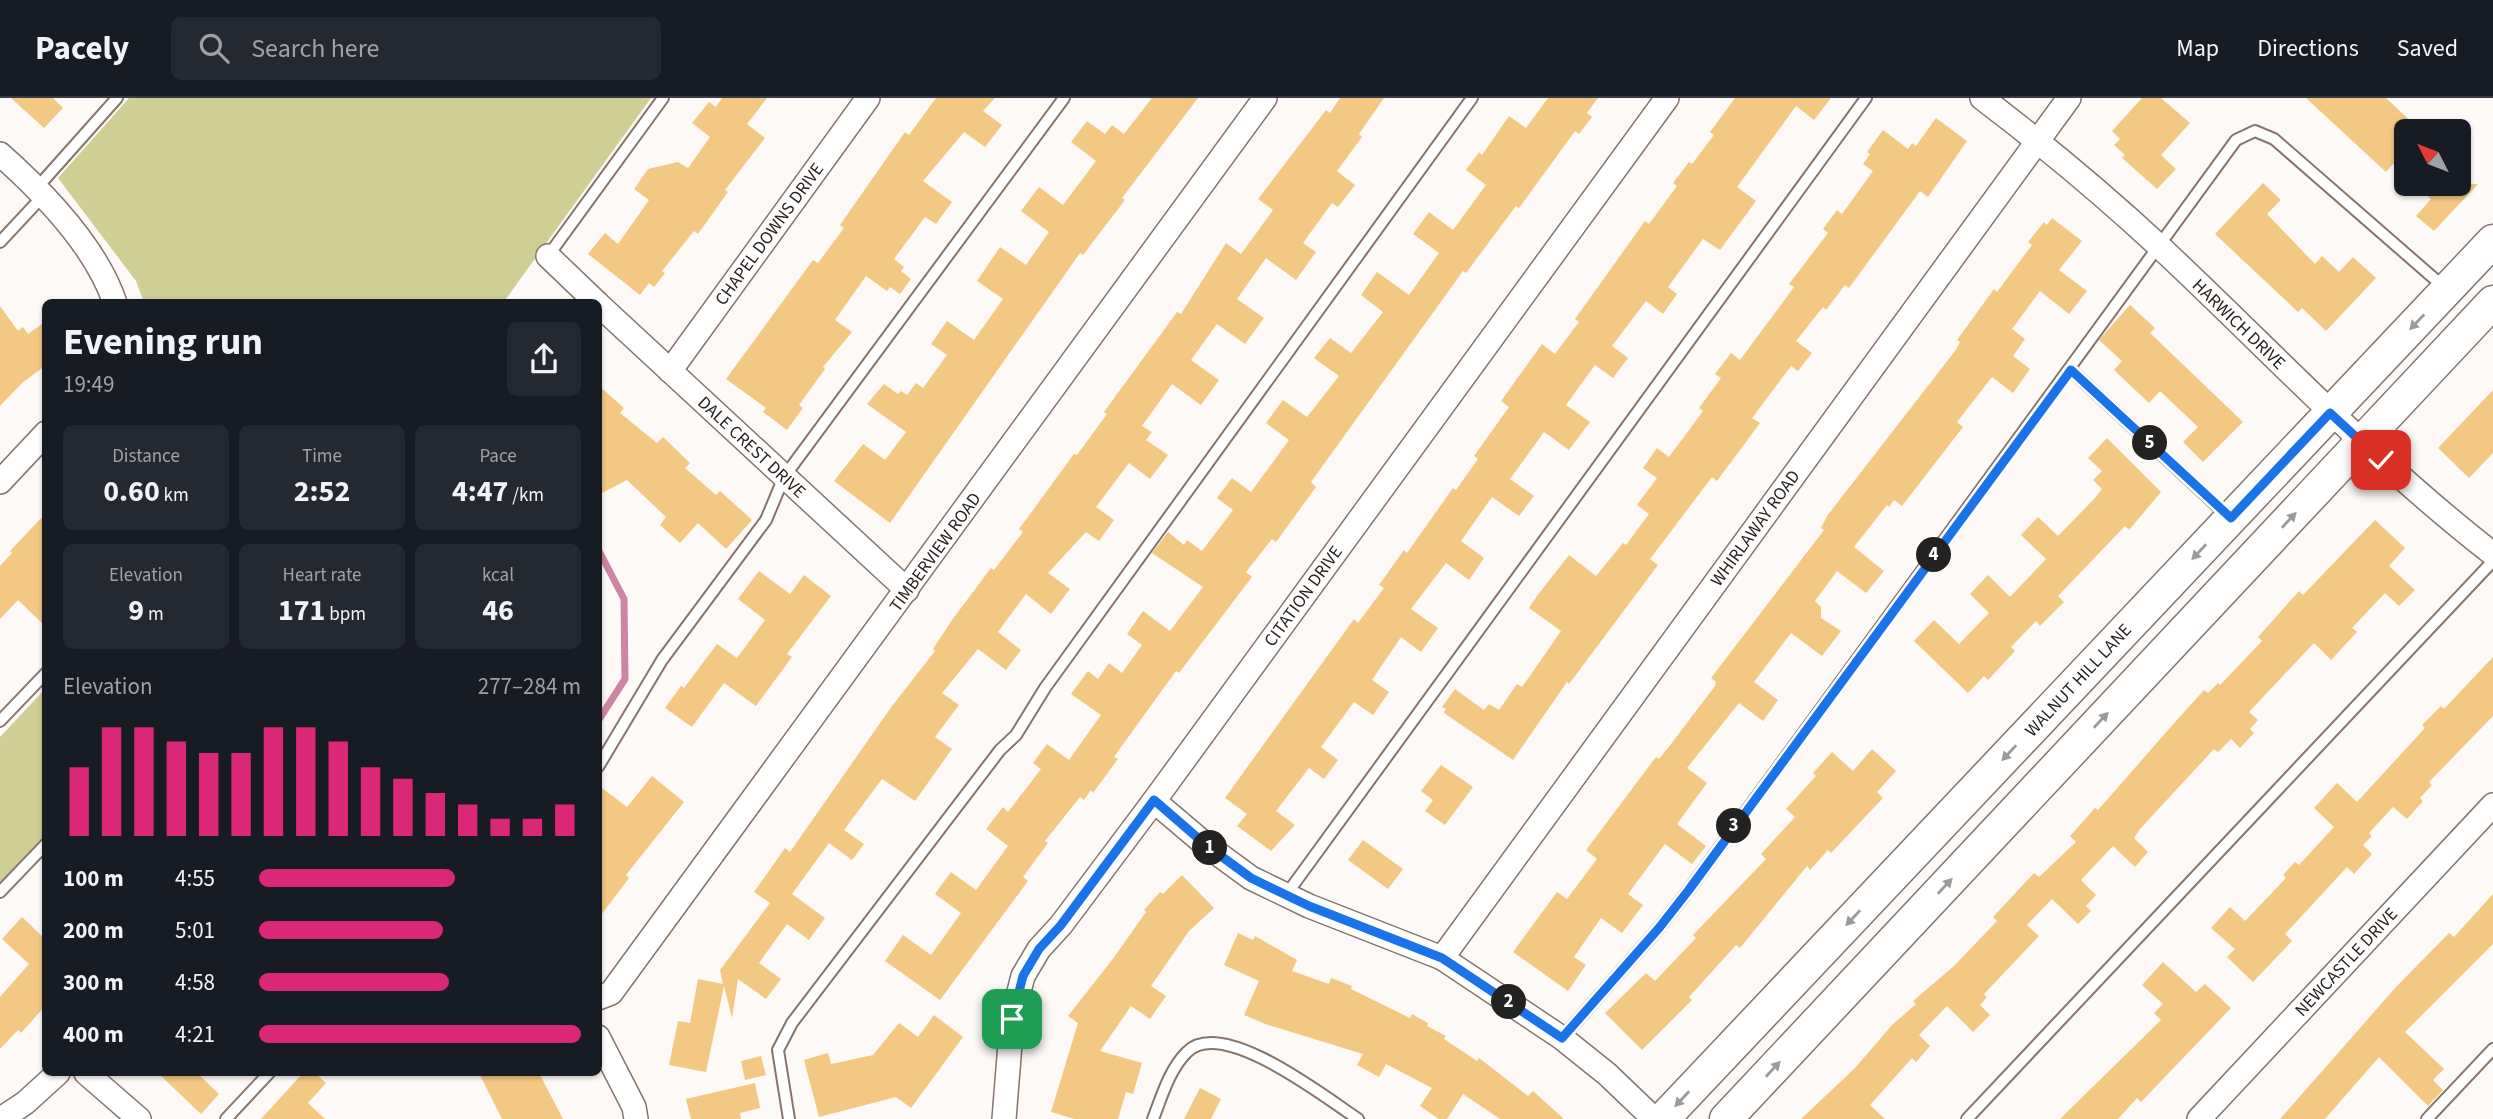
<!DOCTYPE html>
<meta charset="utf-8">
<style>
:root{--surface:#171b24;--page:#242831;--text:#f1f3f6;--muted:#9ea1a6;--line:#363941;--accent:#db2777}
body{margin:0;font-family:"Source Sans 3",sans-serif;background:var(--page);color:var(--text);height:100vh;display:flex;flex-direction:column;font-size:26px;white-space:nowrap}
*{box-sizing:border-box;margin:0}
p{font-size:23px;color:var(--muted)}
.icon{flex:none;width:38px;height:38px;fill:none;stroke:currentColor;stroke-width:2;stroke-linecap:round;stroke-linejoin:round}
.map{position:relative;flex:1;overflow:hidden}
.side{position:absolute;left:42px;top:201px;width:560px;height:777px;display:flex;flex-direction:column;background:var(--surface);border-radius:10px;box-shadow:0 2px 5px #0004}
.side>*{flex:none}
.needle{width:46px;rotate:312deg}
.fabs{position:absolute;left:2394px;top:21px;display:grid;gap:14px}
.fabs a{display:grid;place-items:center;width:77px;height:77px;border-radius:10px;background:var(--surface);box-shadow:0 2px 5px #0004;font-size:35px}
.pin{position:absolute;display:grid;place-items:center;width:60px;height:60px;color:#fff;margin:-30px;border-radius:14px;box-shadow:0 4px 10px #0006}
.km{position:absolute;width:35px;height:35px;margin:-18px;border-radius:50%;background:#222;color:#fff;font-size:19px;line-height:35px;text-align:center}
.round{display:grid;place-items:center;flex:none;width:74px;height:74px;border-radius:10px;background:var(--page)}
.head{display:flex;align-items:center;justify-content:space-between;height:119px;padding:0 21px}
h1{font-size:38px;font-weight:700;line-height:52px}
.stats{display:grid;grid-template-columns:repeat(3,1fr);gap:10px;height:119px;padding:7px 21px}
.stats div{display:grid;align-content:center;border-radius:10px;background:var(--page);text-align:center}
.stats b{font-size:30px;font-weight:700}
.stats small{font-size:19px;font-weight:400}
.stats p{font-size:19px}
.chart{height:196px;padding:14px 21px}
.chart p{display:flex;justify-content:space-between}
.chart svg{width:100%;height:126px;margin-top:7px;stroke:var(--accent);stroke-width:6}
ul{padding:0 21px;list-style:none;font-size:23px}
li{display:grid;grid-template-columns:112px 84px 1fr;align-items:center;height:52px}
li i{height:18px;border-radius:9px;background:var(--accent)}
header{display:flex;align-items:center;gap:42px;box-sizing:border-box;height:98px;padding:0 35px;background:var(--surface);border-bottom:2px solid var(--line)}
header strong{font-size:33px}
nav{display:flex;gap:38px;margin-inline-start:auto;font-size:24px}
.search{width:490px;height:63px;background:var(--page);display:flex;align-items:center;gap:18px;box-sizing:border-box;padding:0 24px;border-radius:10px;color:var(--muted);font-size:26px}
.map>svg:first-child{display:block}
</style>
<header>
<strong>Pacely</strong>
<div class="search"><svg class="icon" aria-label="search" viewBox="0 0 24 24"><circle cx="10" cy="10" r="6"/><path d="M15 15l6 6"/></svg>Search here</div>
<nav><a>Map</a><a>Directions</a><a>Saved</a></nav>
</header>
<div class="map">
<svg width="2493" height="1021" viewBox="0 0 2493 1021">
<rect width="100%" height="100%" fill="#fdf9f6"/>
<g fill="#cfce94">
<polygon points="129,0 651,0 503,205 144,205 136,183 58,80"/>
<polygon points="45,591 45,746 0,794 0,639"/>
</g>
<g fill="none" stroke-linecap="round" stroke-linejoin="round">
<polyline stroke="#ce84a3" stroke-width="7" points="598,451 624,501 625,581 598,623"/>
</g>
<g fill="#f2c883">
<polygon points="11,0 53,0 63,10 44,30"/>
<polygon points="722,0 767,0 747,26 765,40 725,92 728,94 698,136 694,133 662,173 665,175 654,189 649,185 640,197 588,156 605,135 618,146 649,102 634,91 648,71 678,64 688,70 710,39 692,25 709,4 716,9"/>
<polygon points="936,0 995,0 983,13 1002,27 985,49 964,34 923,83 952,104 936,126 925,119 894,161 904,169 901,173 911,181 900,196 890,189 887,193 866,178 835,222 852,234 823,269 825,271 799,307 803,310 787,332 763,314 766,310 726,281 813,162 818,165 844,130 840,127 905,34 909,37"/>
<polygon points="1152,0 1198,0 1122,100 1125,102 1083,157 1080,155 890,425 834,383 863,346 885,362 906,334 867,306 884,286 898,296 901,293 907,297 916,285 923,290 947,257 931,246 947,223 974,242 1003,201 977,183 1000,149 1026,167 1049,134 1021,113 1039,89 1063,107 1096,63 1071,44 1087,23 1105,36 1112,27 1124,36"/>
<polygon points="1340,0 1384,0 1359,36 1362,39 1337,73 1355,87 1338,109 1332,105 1303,145 1316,154 1296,182 1266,160 1237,201 1264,220 1245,246 1217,226 1191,262 1219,282 1201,307 1172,286 1142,328 1152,334 1146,342 1168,357 1150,381 1129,365 1096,409 1114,422 1099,443 1086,434 1048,475 1070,491 1051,516 1026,496 998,534 1021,552 1006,572 978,551 942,595 959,607 935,639 952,651 915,703 882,681 844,732 864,746 852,762 829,745 792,796 825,820 809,842 787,826 759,865 781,881 766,901 738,881 732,920 724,888 706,974 669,967 678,923 690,925 698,881 723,886 720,872 770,805 754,794 785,750 790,754 892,608 935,553 933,551 952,522 991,470 994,472 1023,434 1019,431 1074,356 1077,357 1107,316 1104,314 1177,214 1181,216 1226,145 1241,156 1273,112 1258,101 1326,12 1330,15"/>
<polygon points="1548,0 1598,0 1587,15 1592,19 1579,36 1575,33 1519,110 1516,108 1466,175 1463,173 1311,384 1316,389 1276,444 1272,441 1246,474 1252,479 1179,575 1176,573 1121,649 1114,659 1118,661 1093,695 1091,692 1084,702 1080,699 1045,743 1048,745 1023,779 1028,783 940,902 885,863 903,837 931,857 961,815 935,796 951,774 976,792 1008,748 986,731 1003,709 1008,714 1041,671 1033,665 1047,646 1069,662 1101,617 1071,596 1088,573 1098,581 1109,565 1122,575 1142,547 1127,536 1143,513 1170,533 1203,489 1152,455 1168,434 1184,447 1187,442 1202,453 1233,412 1217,400 1232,380 1251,394 1289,342 1266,325 1283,302 1307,319 1339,278 1314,260 1330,240 1351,255 1383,214 1361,197 1377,174 1409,197 1439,155 1413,136 1429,114 1453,132 1486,87 1466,72 1479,54 1482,57 1509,18 1526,30"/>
<polygon points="1735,0 1831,0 1814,22 1796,8 1737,89 1756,103 1720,152 1703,141 1668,189 1677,196 1663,216 1646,203 1612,248 1628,260 1613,280 1595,267 1566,307 1590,324 1569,352 1544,334 1510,381 1534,398 1519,418 1492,399 1461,443 1484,460 1469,482 1446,465 1411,511 1438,530 1421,554 1401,539 1372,582 1389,594 1373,617 1354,604 1321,649 1338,662 1324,681 1309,670 1276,713 1295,727 1271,753 1237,728 1247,716 1225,700 1354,521 1358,525 1384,490 1379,487 1404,452 1407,455 1453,390 1456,392 1478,361 1474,358 1509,309 1501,303 1542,246 1555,256 1579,224 1575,221 1645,123 1649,126 1677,88 1673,85 1689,64 1692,66 1714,37 1710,34"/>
<polygon points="2142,0 2161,0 2190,25 2161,57 2176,71 2157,91 2122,60 2125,57 2114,47 2120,41 2112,33"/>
<polygon points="2306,0 2386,0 2421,33 2406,33 2406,78 2393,66 2386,74"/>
<polygon points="1936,20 1967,43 1928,99 1920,93 1849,190 1845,187 1826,212 1823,209 1796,243 1812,255 1798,273 1791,268 1752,320 1760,325 1717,383 1712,379 1650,461 1658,467 1569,586 1567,584 1513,662 1444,615 1446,611 1442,609 1455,591 1484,612 1489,606 1499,612 1517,586 1522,589 1561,533 1529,510 1537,498 1569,457 1596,478 1623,445 1626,447 1649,416 1637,407 1657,380 1643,370 1657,350 1669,359 1703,313 1699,310 1721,280 1715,276 1731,255 1740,262 1794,189 1789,186 1828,135 1823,131 1837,112 1842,116 1873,73 1863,66 1870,56 1867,54 1883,32 1908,51 1912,45 1916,48"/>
<polygon points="2263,85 2281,102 2267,116 2315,166 2322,158 2339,174 2353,159 2376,180 2326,233 2302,210 2298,214 2215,136"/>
<polygon points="2415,86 2478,86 2434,133 2416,118 2431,101"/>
<polygon points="2052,120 2082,143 2059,172 2087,193 2069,216 2040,193 2012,231 2025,241 2013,258 2030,271 2013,295 1992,279 1957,324 1963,329 1902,408 1894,402 1889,409 1887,407 1854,449 1884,473 1866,495 1837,473 1815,503 1821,509 1821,520 1841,533 1822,558 1791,535 1754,584 1778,602 1763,623 1739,605 1687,670 1707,685 1677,726 1706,748 1692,766 1665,746 1628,796 1643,807 1622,835 1601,820 1574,859 1586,867 1568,893 1513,854 1557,794 1567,801 1597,761 1586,752 1656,659 1659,661 1671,646 1715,588 1716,584 1711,580 1824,432 1821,430 1827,418 1955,253 1960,244 1957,242 1994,191 1997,194 2032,147 2028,144 2044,124 2047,127"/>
<polygon points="2130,207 2155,230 2150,235 2243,324 2203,364 2183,344 2198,329 2160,293 2149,305 2114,272 2122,263 2099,242"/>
<polygon points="0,208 18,233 23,229 28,236 46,223 46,267 22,285 0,308"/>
<polygon points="598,287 624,310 620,315 657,345 663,339 690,365 685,370 716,397 720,393 752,422 726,451 698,425 680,445 660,427 666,419 627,382 598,397"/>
<polygon points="2493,292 2493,355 2469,380 2438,350"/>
<polygon points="2107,340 2161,394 2129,432 2125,428 2058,498 2064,504 2040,528 2036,523 2011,549 2015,553 1988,582 1984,578 1968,595 1914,543 1934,522 1959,546 1989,515 1970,496 1988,477 2010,499 2046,461 2021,437 2038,419 2058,438 2095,400 2102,391 2093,382 2102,373 2088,360"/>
<polygon points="46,415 46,529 18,502 0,521 0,468 12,455 10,453"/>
<polygon points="2375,422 2405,450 2389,468 2415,492 2399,508 2385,495 2352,530 2357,534 2331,562 2314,545 2249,614 2258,622 2250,631 2254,635 2240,650 2231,641 2218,654 2214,651 2140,731 2134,740 2148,754 2135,769 2113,748 2081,782 2096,797 2086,808 2091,813 2078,826 2052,801 2027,827 2039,838 1984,896 1987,899 1980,907 1990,917 1973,934 1947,908 1919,937 1930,948 1916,964 1912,960 1870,1007 1885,1021 1801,1021 1855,970 1892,927 1916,906 1913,903 1954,868 1997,823 1993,819 2034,775 2039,779 2076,744 2070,738 2095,710 2098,712 2176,623 2204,592 2208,595 2218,585 2220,587 2262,543 2258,539 2299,493 2303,497"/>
<polygon points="759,473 790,496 804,477 831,498 787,556 792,559 756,608 724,585 692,629 665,610 681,588 684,590 717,546 737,560 765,522 738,501"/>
<polygon points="2493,559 2493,618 2429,684 2432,687 2420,700 2423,703 2407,721 2393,709 2369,735 2372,738 2363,747 2372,756 2354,776 2347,769 2285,836 2292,843 2253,884 2227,859 2235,851 2211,830 2230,809 2245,823 2286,780 2283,777 2295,764 2299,767 2334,729 2314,710 2337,685 2357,704 2425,630 2422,627 2441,608 2444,611"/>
<polygon points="1872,651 1896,673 1877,694 1883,700 1831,755 1828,752 1810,772 1807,768 1740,850 1736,847 1689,899 1692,902 1642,952 1605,915 1646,875 1655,883 1696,840 1693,837 1766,761 1761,756 1795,719 1786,711 1816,678 1813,675 1832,654 1853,673"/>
<polygon points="1441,667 1473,689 1445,727 1425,713 1433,702 1421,693"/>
<polygon points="652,678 684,704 626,777 629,780 598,821 598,687 627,709"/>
<polygon points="1363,742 1403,771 1388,791 1348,762"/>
<polygon points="1182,777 1214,810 1189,833 1151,888 1166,898 1150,921 1131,908 1100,953 1142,965 1133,996 1126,994 1118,1021 1074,1021 1051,1014 1078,925 1068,918 1112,862 1146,814 1144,812 1160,794 1163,796"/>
<polygon points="2493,796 2493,846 2405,934 2444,971 2433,982 2443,992 2428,1008 2379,959 2325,1021 2280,1021 2396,889 2449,835 2454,839"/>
<polygon points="22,819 46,842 46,907 21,935 18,932 0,951 0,899 29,866 2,841"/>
<polygon points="1238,835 1253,842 1255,838 1297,862 1292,873 1329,886 1331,880 1352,888 1351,891 1410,920 1412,916 1428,925 1427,928 1446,938 1444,941 1477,963 1479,960 1528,998 1533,993 1564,1021 1500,1021 1463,996 1447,1021 1439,1021 1420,1008 1432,990 1386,966 1379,979 1357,967 1363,956 1268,927 1244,917 1259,883 1224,867"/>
<polygon points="2163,864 2196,894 2205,886 2231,910 2141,1004 2137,1000 2118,1021 2060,1021 2161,922 2154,915 2163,906 2142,887"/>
<polygon points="934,917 963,939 911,1010 896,999 819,1019 804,962 828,955 831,966 873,957 899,925 918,939"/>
<polygon points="761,958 766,977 745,982 741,963"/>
<polygon points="158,975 197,975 219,996 201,1016"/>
<polygon points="303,975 315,975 326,985 308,1005 325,1021 261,1021"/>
<polygon points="479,975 539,975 563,1021 502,1021"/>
<polygon points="755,985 760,1010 740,1015 741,1021 691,1021 686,1001"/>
<polygon points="1200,990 1221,1001 1211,1021 1184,1021"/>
</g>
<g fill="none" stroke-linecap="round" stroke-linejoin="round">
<defs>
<g id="lane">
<polyline points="35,92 117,0"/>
<polyline points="0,144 42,99"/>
<polyline points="548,158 663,0"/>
<polyline points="2071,272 2228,418"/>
<polyline points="0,623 46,575"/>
<polyline points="598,669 662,562 766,422 784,379 1064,0"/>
<polyline points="0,794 46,746"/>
<polyline points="1286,797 1866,0"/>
<polyline points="1562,940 1659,830 1688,793 2236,42 2255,33 2274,41 2445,190"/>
<polyline points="226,1021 269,975"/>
<polyline points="789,1021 778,952 792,925 1000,652 1016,637 1045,590 1472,0"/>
<path d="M 1153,1021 C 1162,998 1169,972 1187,954 C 1222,918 1326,1000 1358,1021"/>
<polyline points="1967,1021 2493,463"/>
<polyline points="2427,1021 2493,951"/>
</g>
<g id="street">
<path d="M 1982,0 C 2044,47 2104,97 2161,150 C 2271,253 2373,363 2493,456"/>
<path d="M 0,56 C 44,95 96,148 115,205"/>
<polyline points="548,158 597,205"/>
<polyline points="598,206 907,492"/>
<polyline points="670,273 868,0"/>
<polyline points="0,384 46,335"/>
<polyline points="1154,703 1206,747 1251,780 1309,808 1442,860 1562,940 1607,976 1654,1021"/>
<polyline points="1442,860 2069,0"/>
<polyline points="598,900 611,895 1265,0"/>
<polyline points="598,939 634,1009 636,1021"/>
<polyline points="86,975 139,1021"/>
<polyline points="1,1021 25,1005 58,975"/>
<polyline points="1004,1021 1012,921 1023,878 1039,851 1061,827 1154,703 1667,0"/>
<polyline points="2199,1021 2493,707"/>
</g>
<g id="secondary">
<polyline points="1663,1021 2493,143"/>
<polyline points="1726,1021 2493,204"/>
</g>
</defs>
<use href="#lane" stroke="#87746a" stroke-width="14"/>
<use href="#street" stroke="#87746a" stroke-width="26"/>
<use href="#secondary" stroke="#87746a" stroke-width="35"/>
<use href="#lane" stroke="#fff" stroke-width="10"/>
<use href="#street" stroke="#fff" stroke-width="23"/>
<use href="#secondary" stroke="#fff" stroke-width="32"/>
</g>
<defs><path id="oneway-solid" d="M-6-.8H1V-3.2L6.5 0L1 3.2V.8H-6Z" transform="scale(1.75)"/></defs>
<g fill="#9e9a98">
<use href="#oneway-solid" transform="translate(2417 224) rotate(134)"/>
<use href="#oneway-solid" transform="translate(2289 422) rotate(-47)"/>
<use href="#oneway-solid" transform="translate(2199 454) rotate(133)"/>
<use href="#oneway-solid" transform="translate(2101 622) rotate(-47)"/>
<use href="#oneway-solid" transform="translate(2009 655) rotate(133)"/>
<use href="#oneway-solid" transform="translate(1945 788) rotate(-47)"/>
<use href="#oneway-solid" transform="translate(1853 820) rotate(133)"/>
<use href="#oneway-solid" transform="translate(1773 971) rotate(-47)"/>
<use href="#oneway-solid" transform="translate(1682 1001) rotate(133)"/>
</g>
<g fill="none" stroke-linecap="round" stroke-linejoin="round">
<defs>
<polyline id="route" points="1012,921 1023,878 1039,851 1061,827 1154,702 1206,747 1251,780 1309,808 1442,860 1562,940 1659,830 1688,793 2071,272 2231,420 2330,315 2381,362"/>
</defs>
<use href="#route" stroke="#fff" stroke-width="14"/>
<use href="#route" stroke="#1a73e8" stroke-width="9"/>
</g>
<g text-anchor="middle" stroke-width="7" stroke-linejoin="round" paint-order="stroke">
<g font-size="18" fill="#271f1b" stroke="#fff">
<text transform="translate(769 136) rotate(-54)" y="6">CHAPEL DOWNS DRIVE</text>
<text transform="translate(2239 226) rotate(44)" y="6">HARWICH DRIVE</text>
<text transform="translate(752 349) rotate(43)" y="6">DALE CREST DRIVE</text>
<text transform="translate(1755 430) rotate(-54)" y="6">WHIRLAWAY ROAD</text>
<text transform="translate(935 454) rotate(-54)" y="6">TIMBERVIEW ROAD</text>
<text transform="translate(1303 498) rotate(-54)" y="6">CITATION DRIVE</text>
<text transform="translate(2078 582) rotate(-47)" y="6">WALNUT HILL LANE</text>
<text transform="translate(2346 864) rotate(-47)" y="6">NEWCASTLE DRIVE</text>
</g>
</g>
</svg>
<div class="fabs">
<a><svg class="needle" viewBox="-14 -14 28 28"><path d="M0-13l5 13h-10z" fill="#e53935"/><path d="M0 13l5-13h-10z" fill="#9ea1a6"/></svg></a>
</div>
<div class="pin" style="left:1012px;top:921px;background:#1e9e55"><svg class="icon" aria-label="arrive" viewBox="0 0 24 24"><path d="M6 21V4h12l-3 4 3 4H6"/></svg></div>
<div class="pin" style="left:2381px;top:362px;background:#d93025"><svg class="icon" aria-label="check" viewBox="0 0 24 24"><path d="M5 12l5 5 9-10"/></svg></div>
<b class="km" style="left:1210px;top:750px">1</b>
<b class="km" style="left:1509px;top:904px">2</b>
<b class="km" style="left:1734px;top:728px">3</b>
<b class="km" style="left:1934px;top:457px">4</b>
<b class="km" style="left:2150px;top:345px">5</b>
<section class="side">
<div class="head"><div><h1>Evening run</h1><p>19:49</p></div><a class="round"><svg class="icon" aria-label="share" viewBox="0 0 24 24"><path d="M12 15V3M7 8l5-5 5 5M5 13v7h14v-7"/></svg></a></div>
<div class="stats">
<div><p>Distance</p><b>0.60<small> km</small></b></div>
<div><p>Time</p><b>2:52</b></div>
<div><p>Pace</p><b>4:47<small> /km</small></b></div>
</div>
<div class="stats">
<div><p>Elevation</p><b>9<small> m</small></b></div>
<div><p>Heart rate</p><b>171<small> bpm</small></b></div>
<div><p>kcal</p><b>46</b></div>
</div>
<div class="chart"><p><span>Elevation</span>277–284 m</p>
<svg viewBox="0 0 160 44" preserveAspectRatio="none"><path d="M5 44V20M15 44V6M25 44V6M35 44V11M45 44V15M55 44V15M65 44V6M75 44V6M85 44V11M95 44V20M105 44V24M115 44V29M125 44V33M135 44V38M145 44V38M155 44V33"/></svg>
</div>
<ul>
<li><b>100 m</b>4:55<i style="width:61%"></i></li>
<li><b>200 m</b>5:01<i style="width:57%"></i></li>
<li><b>300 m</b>4:58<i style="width:59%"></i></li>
<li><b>400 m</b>4:21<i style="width:100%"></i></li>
</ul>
</section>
</div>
